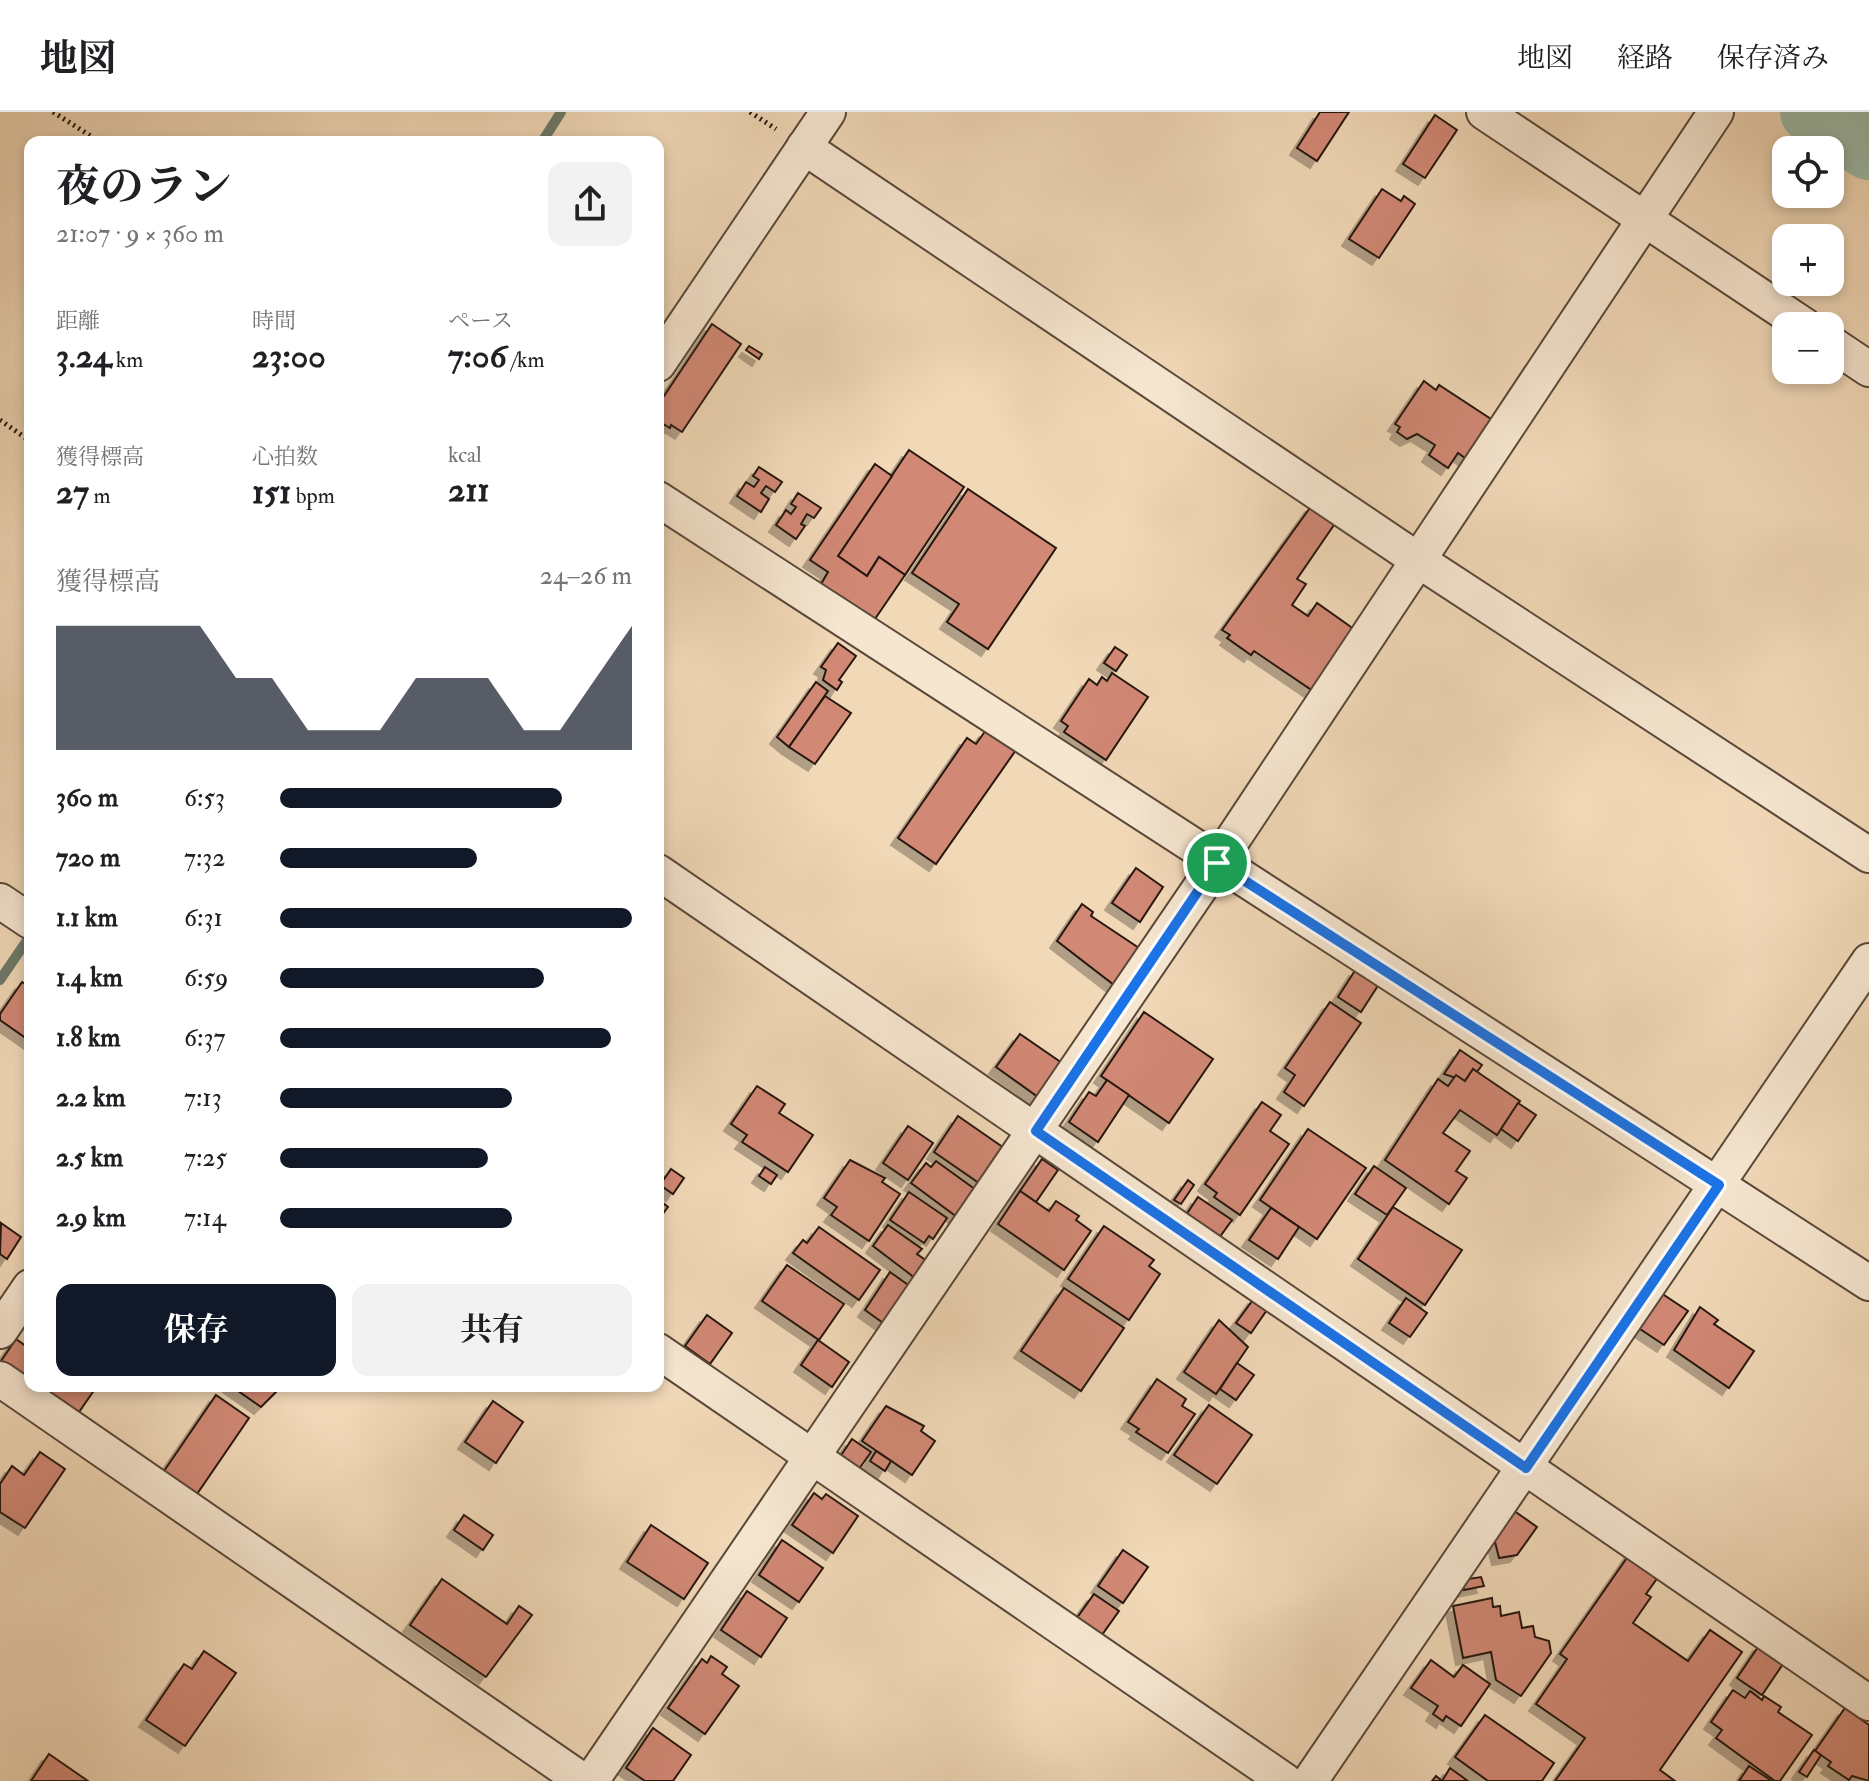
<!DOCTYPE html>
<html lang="ja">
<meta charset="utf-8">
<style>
:root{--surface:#fff;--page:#f2f2f2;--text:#202124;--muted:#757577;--line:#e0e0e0;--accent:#111827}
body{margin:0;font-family:"IM FELL Double Pica","Noto Serif JP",serif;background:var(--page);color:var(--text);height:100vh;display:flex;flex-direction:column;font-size:30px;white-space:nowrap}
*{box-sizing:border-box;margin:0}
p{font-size:26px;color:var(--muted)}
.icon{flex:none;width:44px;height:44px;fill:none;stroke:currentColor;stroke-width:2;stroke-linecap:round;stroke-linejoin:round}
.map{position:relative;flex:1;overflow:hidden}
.side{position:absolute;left:24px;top:24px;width:640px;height:1256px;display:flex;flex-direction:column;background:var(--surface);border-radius:16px;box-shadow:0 4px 12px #0003}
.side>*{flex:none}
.fabs{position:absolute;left:1772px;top:24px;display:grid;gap:16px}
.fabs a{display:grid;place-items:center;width:72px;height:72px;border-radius:16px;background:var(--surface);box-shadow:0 4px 12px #0003;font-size:40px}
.pin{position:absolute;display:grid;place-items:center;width:68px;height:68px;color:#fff;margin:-34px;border:4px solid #fff;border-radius:50%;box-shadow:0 2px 8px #0007}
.round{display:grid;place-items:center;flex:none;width:84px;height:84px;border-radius:16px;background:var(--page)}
.overview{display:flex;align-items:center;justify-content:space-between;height:136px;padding:0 32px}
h1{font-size:44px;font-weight:700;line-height:60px}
.metrics{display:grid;grid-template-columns:repeat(3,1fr);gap:12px;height:136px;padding:8px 32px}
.metrics div{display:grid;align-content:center}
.metrics b{font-size:34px;font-weight:700}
.metrics small{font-size:22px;font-weight:400}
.metrics p{font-size:22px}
.chart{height:224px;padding:16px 32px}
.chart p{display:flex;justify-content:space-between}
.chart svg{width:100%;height:144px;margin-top:8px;fill:var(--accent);opacity:.7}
.action{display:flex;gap:16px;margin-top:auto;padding:16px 32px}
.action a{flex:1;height:92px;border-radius:16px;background:var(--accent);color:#fff;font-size:32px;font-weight:700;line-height:92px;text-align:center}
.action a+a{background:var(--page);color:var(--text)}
ul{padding:0 32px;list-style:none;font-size:26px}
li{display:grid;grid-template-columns:128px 96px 1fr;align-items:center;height:60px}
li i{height:20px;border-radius:10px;background:var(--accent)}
header{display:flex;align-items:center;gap:48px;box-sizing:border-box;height:112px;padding:0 40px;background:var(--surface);border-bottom:2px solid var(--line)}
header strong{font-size:38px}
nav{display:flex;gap:44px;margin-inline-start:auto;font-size:28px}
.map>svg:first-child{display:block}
</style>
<header>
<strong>地図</strong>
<nav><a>地図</a><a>経路</a><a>保存済み</a></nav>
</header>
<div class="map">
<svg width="1869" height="1669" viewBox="0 0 1869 1669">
<defs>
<filter id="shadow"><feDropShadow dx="-7" dy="7" stdDeviation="0" flood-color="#0004"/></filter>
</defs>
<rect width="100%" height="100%" fill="#f1d8b7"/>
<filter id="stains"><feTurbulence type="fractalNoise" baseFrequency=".0025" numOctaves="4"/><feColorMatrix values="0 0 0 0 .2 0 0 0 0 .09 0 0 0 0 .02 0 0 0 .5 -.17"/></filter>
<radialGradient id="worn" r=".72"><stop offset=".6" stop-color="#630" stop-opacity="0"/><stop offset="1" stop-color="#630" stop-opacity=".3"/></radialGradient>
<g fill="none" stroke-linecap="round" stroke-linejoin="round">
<g stroke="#6d7a6b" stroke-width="10">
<polyline points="542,30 561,0"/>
<polyline points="0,868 30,824"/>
</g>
<polyline stroke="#9cbba9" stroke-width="62" points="1811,0 1869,37"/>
</g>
<g fill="#d18874" stroke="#26180f" stroke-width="2" filter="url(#shadow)">
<polygon points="1320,0 1349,0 1317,49 1297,36"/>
<polygon points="1435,3 1457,18 1425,66 1403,52"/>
<polygon points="1382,77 1401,89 1404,84 1415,92 1379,146 1349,127"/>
<polygon points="712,212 741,232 682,320 671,313 670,316 660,310 658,293"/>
<polygon points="749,234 762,242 759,247 746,238"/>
<polygon points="1424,269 1436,278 1439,273 1491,307 1465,346 1458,341 1448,356 1429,343 1435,333 1417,322 1407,327 1397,320 1400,315 1395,312"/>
<polygon points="909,338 964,375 905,463 879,445 867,464 838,444"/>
<polygon points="875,352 892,364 838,444 867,464 879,445 905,463 875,507 821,472 828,460 810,448"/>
<polygon points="759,355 782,370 775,380 766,374 761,381 769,387 761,400 737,384 746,370 754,375 759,368 753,364"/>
<polygon points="968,377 1056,436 988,537 947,510 959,492 912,461"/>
<polygon points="798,381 821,396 814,406 807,402 801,412 805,414 796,427 776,413 786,398 791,402 796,395 791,392"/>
<polygon points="1312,393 1336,410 1297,467 1306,472 1292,493 1308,504 1317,491 1358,520 1316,581 1254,539 1251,543 1227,526 1230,523 1222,518"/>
<polygon points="838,531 856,544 839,568 842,570 837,578 823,568 826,558 821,555"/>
<polygon points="1115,535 1127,543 1116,559 1104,551"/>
<polygon points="1112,561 1148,585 1106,648 1064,620 1068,614 1061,609 1089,567 1097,573 1102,565 1107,569"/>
<polygon points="816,570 828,579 789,635 777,625"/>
<polygon points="825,584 851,601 815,652 789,635"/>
<polygon points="986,618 1016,638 936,752 898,726 967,626 976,632"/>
<polygon points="1136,756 1163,775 1140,810 1112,791"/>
<polygon points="1082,792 1093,800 1091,804 1139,836 1114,873 1057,829"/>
<polygon points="1356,857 1379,872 1361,900 1338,885"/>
<polygon points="22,870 30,875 30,929 0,908 0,902"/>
<polygon points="1330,890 1361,911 1304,994 1284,980 1295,963 1285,956"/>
<polygon points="1144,900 1213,947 1169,1011 1101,964"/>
<polygon points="1020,922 1062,951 1038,985 996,955"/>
<polygon points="1460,938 1482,953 1477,960 1473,957 1465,969 1444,962"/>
<polygon points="1473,957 1520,989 1497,1023 1460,998 1443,1021 1470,1039 1456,1059 1467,1066 1449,1092 1385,1048 1438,967 1448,974 1456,963 1465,969"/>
<polygon points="1107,968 1129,983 1098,1030 1069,1010 1089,980 1096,984"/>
<polygon points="757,974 785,992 779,1001 813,1023 788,1060 742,1030 747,1023 731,1012"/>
<polygon points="1262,990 1281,1003 1270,1019 1289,1032 1240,1103 1214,1085 1217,1081 1205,1072"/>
<polygon points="1518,991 1536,1003 1518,1029 1501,1017"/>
<polygon points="958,1004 1004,1036 979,1071 934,1040"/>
<polygon points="908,1014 933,1031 908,1068 883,1051"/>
<polygon points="1308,1017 1366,1056 1317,1127 1260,1088"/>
<polygon points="1042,1047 1058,1058 1036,1090 1020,1079"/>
<polygon points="850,1048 885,1066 882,1070 900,1082 869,1129 831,1103 837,1095 824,1086"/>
<polygon points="936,1049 976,1078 957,1105 911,1071 926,1051 931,1055"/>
<polygon points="1374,1054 1406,1076 1387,1103 1355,1082"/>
<polygon points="765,1055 777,1063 771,1072 759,1064"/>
<polygon points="671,1057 684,1066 673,1082 660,1073"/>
<polygon points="1188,1068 1194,1073 1181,1092 1174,1088"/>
<polygon points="1020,1079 1049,1099 1056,1089 1079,1104 1076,1108 1091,1119 1064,1158 998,1112"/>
<polygon points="909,1080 947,1106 933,1127 929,1124 924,1131 890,1108"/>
<polygon points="1198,1085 1232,1108 1219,1126 1186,1103"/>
<polygon points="658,1087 668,1095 658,1108"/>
<polygon points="1393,1095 1462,1138 1425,1193 1358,1147"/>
<polygon points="1271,1096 1299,1115 1278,1147 1249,1128"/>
<polygon points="1,1111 21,1125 7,1147 0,1142"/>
<polygon points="888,1113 922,1137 917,1142 927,1149 915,1166 873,1134"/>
<polygon points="1104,1114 1154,1148 1149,1154 1160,1162 1129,1208 1068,1167"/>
<polygon points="819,1115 880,1158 859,1188 793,1141 803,1128 807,1131"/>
<polygon points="787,1153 844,1192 819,1228 762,1189"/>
<polygon points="890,1160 911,1175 886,1213 865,1198"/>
<polygon points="1064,1176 1124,1216 1081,1279 1021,1239"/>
<polygon points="1661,1181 1688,1199 1664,1233 1637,1215"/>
<polygon points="1255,1185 1269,1195 1251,1221 1236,1211"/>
<polygon points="1406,1186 1427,1201 1410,1225 1389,1211"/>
<polygon points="1700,1195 1718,1208 1714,1212 1754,1239 1729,1276 1674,1238"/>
<polygon points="707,1203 732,1221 710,1252 685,1234"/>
<polygon points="1219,1208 1248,1235 1216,1282 1184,1260"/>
<polygon points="16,1227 30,1237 30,1257 25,1265 1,1249"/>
<polygon points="818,1228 849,1250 832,1275 801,1253"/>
<polygon points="1237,1251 1254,1263 1236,1288 1220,1277"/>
<polygon points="1157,1267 1186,1287 1182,1294 1195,1302 1168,1341 1136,1320 1139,1317 1128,1310"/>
<polygon points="40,1274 97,1274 79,1300"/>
<polygon points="231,1274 282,1274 261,1295"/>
<polygon points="216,1283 249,1306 197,1382 164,1359"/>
<polygon points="493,1289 523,1310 496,1351 465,1330"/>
<polygon points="1209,1293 1252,1323 1217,1372 1174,1343"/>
<polygon points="886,1294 924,1314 921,1319 935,1329 912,1363 862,1329"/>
<polygon points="852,1327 871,1340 859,1357 840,1345"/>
<polygon points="876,1339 891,1349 885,1359 870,1349"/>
<polygon points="40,1340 65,1357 25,1416 0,1400 0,1372 12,1354 24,1363"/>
<polygon points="814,1381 822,1387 826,1382 858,1404 833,1441 792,1413"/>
<polygon points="1513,1398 1537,1415 1517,1443 1499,1446 1494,1426"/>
<polygon points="464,1403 493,1423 483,1438 454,1418"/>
<polygon points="651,1413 708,1451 684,1487 627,1450"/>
<polygon points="782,1428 823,1456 799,1490 759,1463"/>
<polygon points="1123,1438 1148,1455 1123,1491 1098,1474"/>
<polygon points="1631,1440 1661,1461 1646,1482 1651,1485 1633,1511 1688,1549 1710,1518 1742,1540 1660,1658 1675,1669 1555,1669 1585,1626 1536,1592 1567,1547 1560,1542"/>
<polygon points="1481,1465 1484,1474 1464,1478 1462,1468"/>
<polygon points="442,1467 507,1512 519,1494 532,1503 486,1565 410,1513"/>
<polygon points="747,1479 787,1506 761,1545 721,1518"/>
<polygon points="1094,1482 1119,1499 1099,1527 1074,1510"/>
<polygon points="1492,1486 1493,1495 1500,1494 1501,1504 1519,1500 1522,1516 1533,1514 1535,1525 1549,1529 1551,1541 1521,1584 1496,1568 1491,1540 1463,1546 1453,1494"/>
<polygon points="1760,1532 1785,1549 1762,1583 1737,1566"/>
<polygon points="204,1539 236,1561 185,1634 146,1608 184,1552 192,1557"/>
<polygon points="711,1544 727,1555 722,1562 739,1574 705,1622 668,1596 702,1547 707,1551"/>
<polygon points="1431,1548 1454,1565 1463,1553 1490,1572 1461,1614 1446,1604 1443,1609 1433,1602 1438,1594 1411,1576"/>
<polygon points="1733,1578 1745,1586 1750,1579 1762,1588 1764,1584 1781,1595 1778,1600 1812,1623 1780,1669 1775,1669 1716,1626 1722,1618 1711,1610"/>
<polygon points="1845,1596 1869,1613 1869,1669 1852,1664 1849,1668 1828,1654 1831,1650 1815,1639"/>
<polygon points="1485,1603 1554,1651 1542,1669 1488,1669 1455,1645"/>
<polygon points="653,1616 691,1643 673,1669 645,1669 626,1656"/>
<polygon points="1814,1638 1821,1643 1807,1665 1799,1660"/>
<polygon points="49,1642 88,1669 31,1669"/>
<polygon points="1749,1654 1772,1669 1739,1669"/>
<polygon points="1450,1656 1468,1669 1432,1669 1436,1664 1442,1669"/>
</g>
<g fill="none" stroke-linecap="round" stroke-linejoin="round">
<defs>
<g id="minor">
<polyline points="1484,0 1805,214"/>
<polyline points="804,35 1418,448 1869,743"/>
<polyline points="1830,231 1869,257"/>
<polyline points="658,252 828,0"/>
<polyline points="658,387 1869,1171"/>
<polyline points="658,760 1869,1591"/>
<polyline points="0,789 30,809"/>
<polyline points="0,1219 30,1175"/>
<polyline points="658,1239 1285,1669"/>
<polyline points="0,1267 583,1669"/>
<polyline points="591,1669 1217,751 1716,0"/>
<polyline points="1310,1669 1869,849"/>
</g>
</defs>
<use href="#minor" stroke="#594839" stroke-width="38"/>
<g stroke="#26180f" stroke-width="5" stroke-dasharray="2 4" stroke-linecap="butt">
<polyline points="53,0 100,30"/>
<polyline points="750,0 776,17"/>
<polyline points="0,308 30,329"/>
</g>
<use href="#minor" stroke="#f6e6d0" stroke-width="34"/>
</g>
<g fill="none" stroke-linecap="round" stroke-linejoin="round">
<defs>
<polygon id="route" points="1217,751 1719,1073 1526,1356 1036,1019"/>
</defs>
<use href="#route" stroke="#fff" stroke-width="16"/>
<use href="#route" stroke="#1a73e8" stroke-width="10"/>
</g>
<rect width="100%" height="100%" filter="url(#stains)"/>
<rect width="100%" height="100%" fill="url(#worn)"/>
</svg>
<div class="fabs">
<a><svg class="icon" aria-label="locate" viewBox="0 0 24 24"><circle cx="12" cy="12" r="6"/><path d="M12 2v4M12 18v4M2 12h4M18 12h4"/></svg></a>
<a>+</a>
<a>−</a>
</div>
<div class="pin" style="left:1217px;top:751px;background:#1e9e55"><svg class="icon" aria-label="arrive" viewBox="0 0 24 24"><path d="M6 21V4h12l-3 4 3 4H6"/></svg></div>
<section class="side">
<div class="overview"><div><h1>夜のラン</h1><p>21:07 · 9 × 360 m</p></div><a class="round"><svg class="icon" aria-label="share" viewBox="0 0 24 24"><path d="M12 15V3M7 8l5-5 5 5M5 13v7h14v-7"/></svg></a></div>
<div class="metrics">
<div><p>距離</p><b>3.24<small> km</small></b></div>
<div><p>時間</p><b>23:00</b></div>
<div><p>ペース</p><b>7:06<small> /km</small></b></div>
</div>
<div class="metrics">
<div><p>獲得標高</p><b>27<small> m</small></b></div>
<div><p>心拍数</p><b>151<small> bpm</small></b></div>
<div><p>kcal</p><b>211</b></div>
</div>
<div class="chart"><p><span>獲得標高</span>24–26 m</p>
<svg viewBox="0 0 160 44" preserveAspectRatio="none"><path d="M0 44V6L10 6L20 6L30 6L40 6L50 22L60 22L70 38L80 38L90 38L100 22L110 22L120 22L130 38L140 38L150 22L160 6V44z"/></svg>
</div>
<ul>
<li><b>360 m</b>6:53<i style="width:80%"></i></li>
<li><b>720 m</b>7:32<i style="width:56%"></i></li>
<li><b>1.1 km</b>6:31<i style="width:100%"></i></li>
<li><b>1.4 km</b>6:59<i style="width:75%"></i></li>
<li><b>1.8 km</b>6:37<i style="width:94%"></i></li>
<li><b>2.2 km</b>7:13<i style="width:66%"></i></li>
<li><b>2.5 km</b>7:25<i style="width:59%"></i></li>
<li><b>2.9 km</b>7:14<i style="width:66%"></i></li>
</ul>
<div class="action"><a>保存</a><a>共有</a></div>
</section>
</div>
